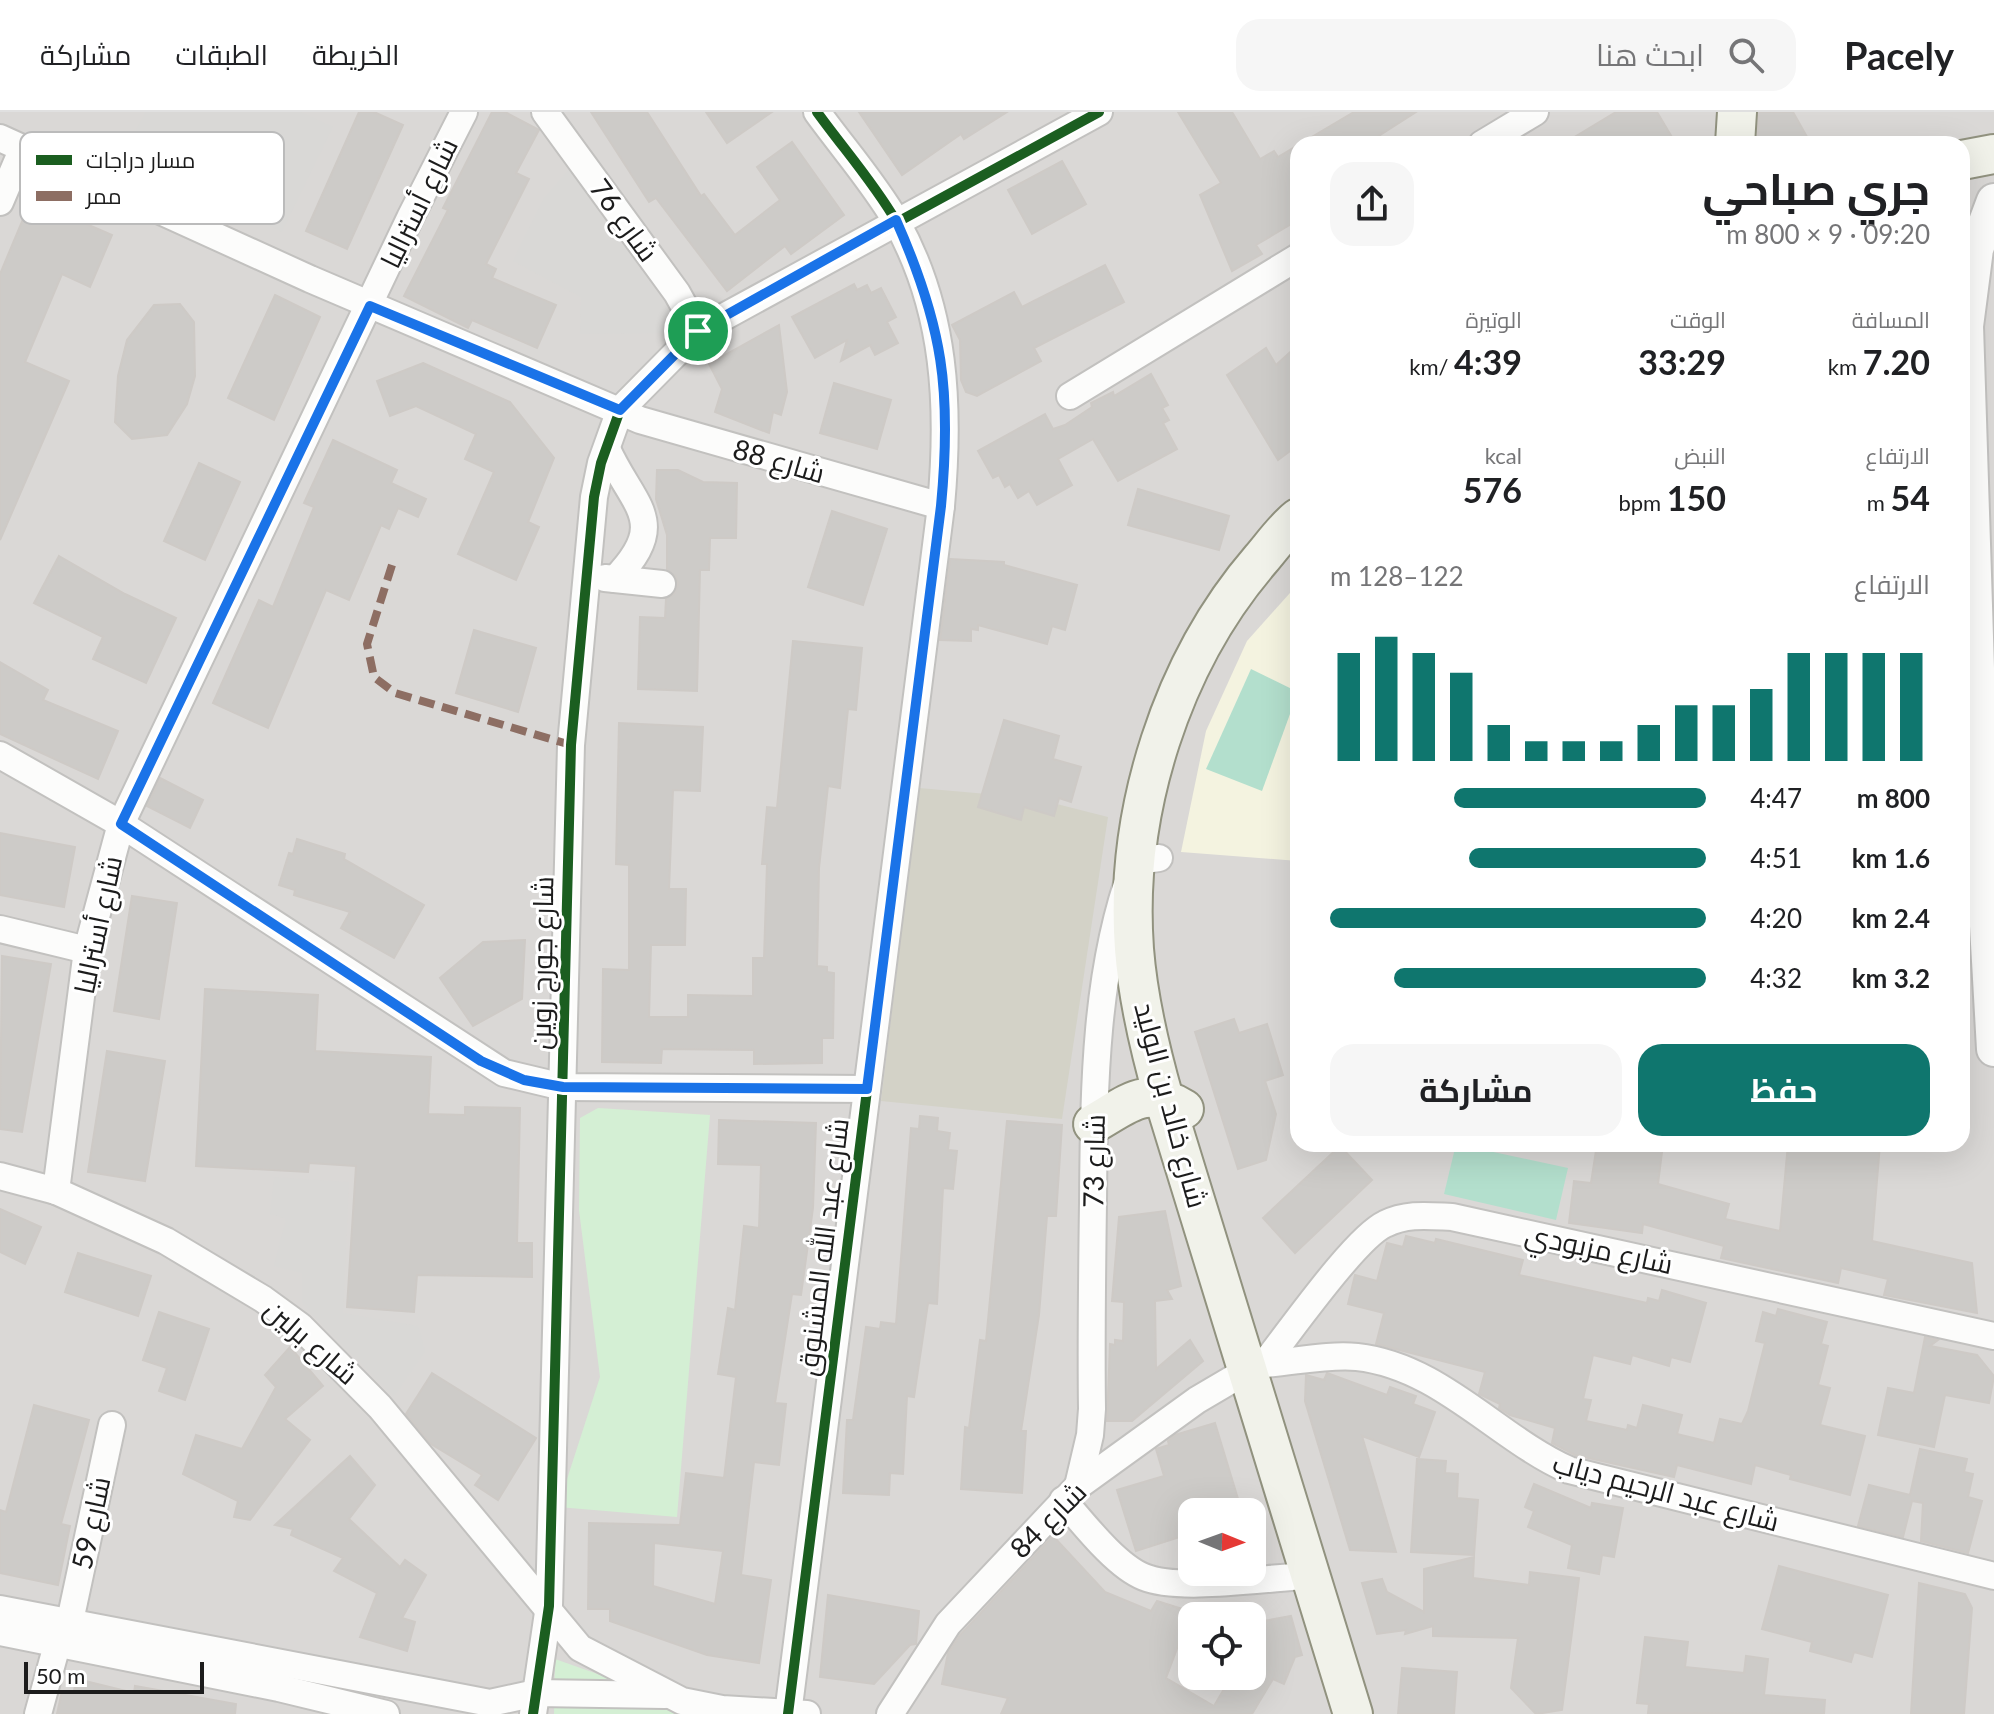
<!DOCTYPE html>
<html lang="ar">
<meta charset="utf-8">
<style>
:root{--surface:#fff;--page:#f6f6f6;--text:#202124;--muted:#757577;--line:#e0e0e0;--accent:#0f766e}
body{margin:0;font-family:Lato,Cairo,sans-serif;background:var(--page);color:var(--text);direction:rtl;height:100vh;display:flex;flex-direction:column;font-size:30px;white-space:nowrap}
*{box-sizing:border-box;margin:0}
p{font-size:26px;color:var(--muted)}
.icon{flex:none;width:44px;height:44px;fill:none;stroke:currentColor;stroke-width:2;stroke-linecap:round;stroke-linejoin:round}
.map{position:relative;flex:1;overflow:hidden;direction:ltr}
.sheet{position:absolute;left:1290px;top:24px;width:680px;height:1016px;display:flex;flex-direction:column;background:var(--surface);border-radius:24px;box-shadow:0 8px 32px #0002;direction:rtl}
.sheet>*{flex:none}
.needle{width:52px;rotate:91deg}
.controls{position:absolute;left:1178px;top:1386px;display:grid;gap:16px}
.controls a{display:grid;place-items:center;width:88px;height:88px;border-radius:16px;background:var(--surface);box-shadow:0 8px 32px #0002;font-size:40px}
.scale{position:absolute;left:24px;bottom:20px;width:180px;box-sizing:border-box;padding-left:8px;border:4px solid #1c1c1c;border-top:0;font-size:22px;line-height:28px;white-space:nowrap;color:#1c1c1c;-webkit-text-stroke:6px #fff;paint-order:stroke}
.pin{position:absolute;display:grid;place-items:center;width:68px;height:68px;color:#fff;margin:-34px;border:4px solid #fff;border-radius:50%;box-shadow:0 2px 8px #0007}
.round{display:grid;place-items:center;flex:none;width:84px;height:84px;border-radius:24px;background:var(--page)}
.headline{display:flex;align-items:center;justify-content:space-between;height:136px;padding:0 40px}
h1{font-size:44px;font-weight:700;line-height:60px}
.stats{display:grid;grid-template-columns:repeat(3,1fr);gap:12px;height:136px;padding:8px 40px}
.stats div{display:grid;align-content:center}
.stats b{font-size:34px;font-weight:700}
.stats small{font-size:22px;font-weight:400}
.stats p{font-size:22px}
.chart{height:224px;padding:16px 40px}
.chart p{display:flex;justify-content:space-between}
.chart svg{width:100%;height:144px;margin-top:8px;stroke:var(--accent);stroke-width:6}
.cta{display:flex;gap:16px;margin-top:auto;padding:16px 40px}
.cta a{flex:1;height:92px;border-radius:24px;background:var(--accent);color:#fff;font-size:32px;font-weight:700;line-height:92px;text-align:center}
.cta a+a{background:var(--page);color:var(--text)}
ul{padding:0 40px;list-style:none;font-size:26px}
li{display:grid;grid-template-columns:128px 96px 1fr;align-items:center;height:60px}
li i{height:20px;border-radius:10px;background:var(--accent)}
header{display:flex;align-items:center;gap:48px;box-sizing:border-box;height:112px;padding:0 40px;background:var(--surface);border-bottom:2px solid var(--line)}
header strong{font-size:38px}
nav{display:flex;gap:44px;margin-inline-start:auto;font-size:28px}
.search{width:560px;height:72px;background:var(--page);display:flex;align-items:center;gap:20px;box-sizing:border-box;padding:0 28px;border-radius:24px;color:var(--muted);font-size:30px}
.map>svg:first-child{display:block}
</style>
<header>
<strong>Pacely</strong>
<div class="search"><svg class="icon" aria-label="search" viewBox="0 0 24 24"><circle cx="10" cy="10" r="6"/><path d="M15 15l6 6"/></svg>ابحث هنا</div>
<nav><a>الخريطة</a><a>الطبقات</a><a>مشاركة</a></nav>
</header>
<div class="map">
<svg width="1994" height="1602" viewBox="0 0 1994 1602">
<rect width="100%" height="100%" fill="#ebe9e5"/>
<path fill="#dad8d6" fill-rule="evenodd" d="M 0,0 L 1994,0 L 1994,1602 L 0,1602 ZM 1298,32 L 1962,32 L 1962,1032 L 1298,1032 ZM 1192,1400 L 1252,1400 L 1252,1460 L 1192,1460 ZM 1192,1504 L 1252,1504 L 1252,1564 L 1192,1564 Z"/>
<polygon fill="#f4f3e0" points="1298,472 1298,749 1181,740 1206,619 1247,529"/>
<g fill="#d9d8d6">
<polygon points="145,0 301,0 333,15 282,120 124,43"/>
<polygon points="570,57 672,202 671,221 580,222 581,185 513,149 543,88"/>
<polygon points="274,1065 349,1070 343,1201 418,1214 425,1239 394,1284 302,1191 302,1161 274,1154 286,1107 270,1102"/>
</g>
<polygon fill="#d3d2c7" points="919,676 1033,686 1108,705 1062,1007 881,989"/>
<g fill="#d4efd4">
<polygon points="598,996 710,1003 677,1405 558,1395 600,1265 579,1098 580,1006"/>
<polygon points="555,1547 711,1602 554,1602"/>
</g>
<g fill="#b3dfcd">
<polygon points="1251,557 1298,580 1262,679 1206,657"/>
<polygon points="1456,1032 1568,1056 1556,1108 1444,1082"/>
</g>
<g fill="#cdcbc8" stroke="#cecac6" stroke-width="2" fill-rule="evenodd">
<polygon points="359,0 374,0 403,13 347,137 306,119"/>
<polygon points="492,0 505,0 539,18 516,61 529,67 486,152 496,157 492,166 556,193 537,236 472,208 468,216 404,184 448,98 443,96"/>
<polygon points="591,0 647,0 701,84 704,82 735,123 780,88 757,55 792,30 844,103 791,142 785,134 727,179 656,86 649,90"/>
<polygon points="706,0 772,0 727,31"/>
<polygon points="859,0 1007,0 964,27 961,22 902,63"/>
<polygon points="1178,0 1232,0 1260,47 1274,39 1278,45 1298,33 1298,108 1256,133 1262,142 1232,159 1200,83 1221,71"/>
<polygon points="1354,0 1416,0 1366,32 1300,32"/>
<polygon points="1616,0 1657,0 1676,32 1563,32"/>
<polygon points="1759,0 1793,0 1811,32 1757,32"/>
<polygon points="1062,49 1086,92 1032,122 1008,78"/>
<polygon points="31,88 112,123 90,175 62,162 25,250 69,269 0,428 0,162"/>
<polygon points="1105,153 1124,190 1034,236 1041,249 977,284 966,280 961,268 960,228 952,213 1014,180 1022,195"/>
<polygon points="854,172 857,178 867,173 871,181 881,176 896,205 887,210 898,231 875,243 870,233 841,249 847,228 815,246 792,205"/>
<polygon points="275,183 320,205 274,308 228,286"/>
<polygon points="180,192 194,210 195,264 187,292 167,323 132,327 115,310 118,264 127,228 154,193"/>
<polygon points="779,213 787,280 781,303 773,300 769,321 715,300 722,277 709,252"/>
<polygon points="1298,233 1298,333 1278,348 1227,263 1266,236 1276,253"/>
<polygon points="423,251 510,290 554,346 528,410 539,415 516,468 458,442 494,360 465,347 476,322 416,294 390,304 377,269"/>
<polygon points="1151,262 1168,293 1162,296 1169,308 1163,311 1177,337 1118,369 1093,327 1058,347 1072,373 1037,393 1029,379 1018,386 1010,372 1005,375 999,363 993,366 978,339 1045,302 1053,317 1065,313 1092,295 1091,291 1113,280 1114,284"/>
<polygon points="834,271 891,288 877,337 820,321"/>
<polygon points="333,328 397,358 391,371 426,387 418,405 398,396 389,417 381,413 349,488 326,478 268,616 213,591 259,488 273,495 314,395 304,391"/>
<polygon points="199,351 240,370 205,448 164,429"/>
<polygon points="657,358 678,358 703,370 737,371 736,426 710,426 709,458 700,458 697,579 638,577 640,505 665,506 666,487 674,482 678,473 676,465 667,457 667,423 656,387"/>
<polygon points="1138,377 1229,404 1219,438 1128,413"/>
<polygon points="832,399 887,417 863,493 808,475"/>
<polygon points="59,444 125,482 176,506 146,571 93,547 103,525 34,491"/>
<polygon points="950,447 1004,450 1004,453 1077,473 1065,518 1052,514 1047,532 978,513 978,518 971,517 971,529 940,528"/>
<polygon points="474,518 536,536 518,600 456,581"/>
<polygon points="793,529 862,536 856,598 848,597 840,676 828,674 819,756 817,854 827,855 827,860 834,861 833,926 822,926 822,951 754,952 754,938 662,937 661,951 602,950 603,857 629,858 629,753 616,752 619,611 703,615 700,679 673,678 669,777 686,777 685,833 651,833 649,905 688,905 688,883 753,884 753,846 764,846 767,752 762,752 767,695 777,696"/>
<polygon points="0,550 48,578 43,588 118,619 98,667 0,622"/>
<polygon points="1004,608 1059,624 1053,647 1081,655 1071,690 1059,686 1054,704 1024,695 1021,708 978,695"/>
<polygon points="160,666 203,688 190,716 147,694"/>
<polygon points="0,721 75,735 64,795 0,783"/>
<polygon points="297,727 345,742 344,747 424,793 394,846 341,816 350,800 294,783 295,778 279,773 289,741 293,742"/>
<polygon points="132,784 177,791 159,907 114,899"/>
<polygon points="525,828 522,887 473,914 440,866 483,830"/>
<polygon points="2,844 51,852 22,1020 0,1017"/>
<polygon points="205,877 318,883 315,939 431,945 428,1002 465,1003 465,995 520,996 517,1131 532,1131 532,1165 417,1163 414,1200 347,1195 356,1054 309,1051 308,1060 196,1054"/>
<polygon points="1234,907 1239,921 1267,912 1283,963 1265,969 1276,1002 1266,1048 1238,1057 1195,920"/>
<polygon points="107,939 165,949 145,1069 88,1060"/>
<polygon points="920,1004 938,1006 937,1019 950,1021 948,1038 957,1039 953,1077 943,1076 937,1192 928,1191 914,1285 907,1284 903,1362 890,1361 889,1383 843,1381 847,1308 853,1308 866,1215 880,1217 881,1210 896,1212 911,1016 919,1017"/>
<path d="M 719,1008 L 816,1011 L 813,1096 L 801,1183 L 792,1182 L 775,1291 L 786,1292 L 779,1353 L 754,1350 L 741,1463 L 771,1468 L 759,1551 L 707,1543 L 610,1509 L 610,1497 L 588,1497 L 589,1411 L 680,1413 L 686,1361 L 724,1366 L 736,1265 L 718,1262 L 728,1196 L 735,1198 L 744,1114 L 759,1116 L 761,1053 L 718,1052 ZM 654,1431 L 723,1439 L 715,1492 L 653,1474 Z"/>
<polygon points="1007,1009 1062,1013 1056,1104 1047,1104 1039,1203 1021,1319 1026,1319 1022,1381 961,1377 965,1315 969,1316 980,1228 986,1229"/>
<polygon points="1597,1032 1663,1032 1658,1072 1729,1092 1725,1107 1780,1119 1788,1032 1880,1032 1872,1129 1972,1151 1977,1201 1884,1183 1888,1167 1841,1156 1838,1171 1721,1146 1724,1134 1643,1112 1642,1121 1569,1111 1574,1069 1591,1071"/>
<polygon points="1340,1034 1372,1068 1295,1141 1263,1106"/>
<polygon points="0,1097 41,1115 25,1152 0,1140"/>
<polygon points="1165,1099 1181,1174 1167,1178 1172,1187 1155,1189 1156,1257 1190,1228 1203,1249 1132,1309 1107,1309 1110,1232 1115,1233 1115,1228 1123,1229 1124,1190 1112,1189 1119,1105"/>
<polygon points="1406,1124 1435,1131 1436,1127 1523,1148 1519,1163 1647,1191 1648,1186 1659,1189 1662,1178 1706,1191 1690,1250 1671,1245 1669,1254 1632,1243 1630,1252 1593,1243 1583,1287 1591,1288 1586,1309 1627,1318 1628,1313 1637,1316 1643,1293 1682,1303 1677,1322 1714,1331 1720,1307 1742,1312 1748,1299 1765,1231 1756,1229 1763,1200 1776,1204 1778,1197 1827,1210 1821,1232 1828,1234 1818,1273 1830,1276 1820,1313 1865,1324 1850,1383 1790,1367 1791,1363 1755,1353 1751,1372 1677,1353 1674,1365 1575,1343 1552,1331 1555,1316 1510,1303 1499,1296 1500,1292 1479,1282 1485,1260 1376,1232 1384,1201 1348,1192 1355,1163 1377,1169 1387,1131 1403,1135"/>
<polygon points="78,1141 151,1164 138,1204 65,1180"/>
<polygon points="159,1200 209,1217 185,1288 159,1279 167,1256 143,1248"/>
<polygon points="1925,1225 1938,1228 1930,1234 1977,1243 1994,1264 1989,1291 1945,1283 1934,1335 1878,1323 1888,1276 1914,1281"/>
<polygon points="290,1235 323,1274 285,1307 310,1328 250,1408 234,1405 238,1389 183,1362 196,1323 242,1337 276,1275 265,1263"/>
<polygon points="432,1261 536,1326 498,1388 475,1373 482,1363 431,1332 406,1302"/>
<polygon points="1327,1261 1387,1283 1390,1275 1416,1284 1413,1292 1435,1300 1419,1345 1362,1324 1396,1440 1350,1438 1305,1289 1306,1263 1324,1268"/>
<polygon points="34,1293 89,1308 61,1412 70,1414 58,1473 0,1461 0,1398 6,1400"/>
<polygon points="1215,1311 1242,1400 1192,1400 1192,1421 1136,1439 1117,1378 1164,1364 1156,1337 1169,1333 1168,1329 1175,1323"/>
<polygon points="1920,1337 1967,1347 1964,1360 1973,1362 1968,1385 1982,1389 1968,1441 1921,1429 1923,1391 1912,1389 1903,1425 1858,1414 1869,1373 1910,1383"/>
<polygon points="350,1344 375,1373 349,1407 400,1455 405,1448 426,1463 402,1506 415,1510 407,1539 360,1525 377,1481 334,1459 343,1446 291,1423 293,1417 275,1413"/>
<polygon points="1417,1347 1446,1349 1445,1361 1458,1362 1457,1386 1478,1388 1474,1443 1411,1440"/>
<polygon points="1534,1372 1591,1396 1592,1391 1623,1396 1614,1445 1602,1443 1599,1462 1568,1456 1572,1433 1528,1415 1534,1399 1525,1395"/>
<polygon points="1053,1424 1105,1480 1151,1499 1157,1489 1192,1500 1192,1532 1181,1526 1166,1566 1214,1594 1231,1565 1252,1577 1252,1511 1291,1504 1302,1543 1295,1545 1284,1572 1273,1567 1252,1602 1001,1602 1008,1586 942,1572 948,1541 960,1523"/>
<polygon points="1474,1445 1473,1466 1529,1473 1530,1460 1579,1466 1562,1598 1536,1602 1511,1576 1518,1526 1433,1524 1433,1514 1405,1522 1406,1518 1377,1522 1362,1471 1382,1467 1387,1480 1424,1500 1424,1457"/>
<polygon points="1779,1454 1888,1483 1872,1545 1854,1540 1851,1550 1810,1539 1812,1530 1762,1517"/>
<polygon points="1919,1471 1965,1482 1972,1496 1964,1602 1911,1602"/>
<polygon points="828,1483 919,1499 916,1532 910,1533 874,1572 820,1565"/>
<polygon points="1645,1525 1688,1530 1685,1555 1744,1561 1746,1544 1768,1547 1764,1583 1825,1588 1824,1602 1648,1601 1649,1592 1637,1591"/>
<polygon points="1402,1556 1457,1560 1454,1602 1398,1602"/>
<polygon points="77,1567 134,1581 135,1574 236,1592 235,1602 57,1602 62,1579 73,1582"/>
</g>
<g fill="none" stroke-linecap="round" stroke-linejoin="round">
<defs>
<g id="minor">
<polyline points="545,0 677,181 698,219"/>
<polyline points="0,26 310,167 640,308 941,394"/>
<polyline points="1482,32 1535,0"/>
<polyline points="0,90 23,36"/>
<polyline points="1070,284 1298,145"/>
<path d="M 607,337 C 633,395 671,409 615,467"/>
<polyline points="605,466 662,472"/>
<polyline points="0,643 121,712 504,961 563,975 867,977"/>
<polyline points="0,817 87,838"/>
<polyline points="0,1064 56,1079 166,1129 263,1187 300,1214 380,1295 580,1536 682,1589 722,1597 807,1602"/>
<polyline points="56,1079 87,838 121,712 410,106 464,0"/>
<path d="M 1264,1252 C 1289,1221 1355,1126 1385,1112 C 1407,1101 1429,1104 1452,1105 L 1994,1224"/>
<path d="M 1264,1252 C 1294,1250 1328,1242 1357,1245 C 1440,1254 1497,1326 1569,1358 L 1994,1464"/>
<path d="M 1078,1374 L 1090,1323 L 1092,1297 C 1091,1229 1092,1160 1093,1091 C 1094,980 1094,860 1133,755 L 1137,749 L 1159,746"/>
<path d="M 1063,1388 C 1083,1411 1116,1454 1144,1465 C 1180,1480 1269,1465 1310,1464"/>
<polyline points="0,1497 490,1591 536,1581 665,1583"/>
<polyline points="70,1509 112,1313"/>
<polyline points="0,1520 279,1576 386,1602"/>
<polyline points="38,1602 57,1533"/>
<polyline points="533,1602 549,1494 571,633 594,385 601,351 620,298 698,219 1099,0"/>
<path d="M 788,1602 L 941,394 C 950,295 946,198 896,109 C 874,71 843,36 817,0"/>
<polyline points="890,1602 948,1512 1078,1374 1197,1288 1248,1258"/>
</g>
<polyline id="tertiary" points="1994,89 1976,137 1966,214 1983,743 1994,937"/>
<g id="secondary">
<polyline points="1735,32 1737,0"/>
<polyline points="1962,48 1994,42"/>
<path d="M 1298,406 C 1284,417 1273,433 1261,447 C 1172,550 1124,699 1134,837 C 1138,888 1150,938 1164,987 L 1353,1602"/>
<path d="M 1093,1012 C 1129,992 1144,973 1184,997"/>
</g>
</defs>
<use href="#minor" stroke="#c2c1bf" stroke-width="30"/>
<use href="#tertiary" stroke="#c2c1bf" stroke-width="38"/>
<use href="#secondary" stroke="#91927f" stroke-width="42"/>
<use href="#minor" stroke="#fcfcfb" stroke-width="26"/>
<use href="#tertiary" stroke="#fcfcfb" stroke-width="34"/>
<use href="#secondary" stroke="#f1f2ea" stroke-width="38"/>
<polyline stroke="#8d6e63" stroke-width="8" stroke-dasharray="16 8" stroke-linecap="butt" points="392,453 367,532 374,565 395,581 571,633"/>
<defs>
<g id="cycleway">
<polyline points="533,1602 549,1494 571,633 594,385 601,351 620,298 698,219 1099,0"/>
<path d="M 788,1602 L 941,394 C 950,295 946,198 896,109 C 874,71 843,36 817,0"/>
</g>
</defs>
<use href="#cycleway" stroke="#fff" stroke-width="15"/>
<use href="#cycleway" stroke="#1b5e20" stroke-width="10"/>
</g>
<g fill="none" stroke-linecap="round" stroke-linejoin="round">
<defs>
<path id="route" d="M 896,108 C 943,214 952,279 941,394 L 867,977 L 563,975 L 524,968 L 481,949 L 121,712 L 370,194 L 620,298 L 698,219 Z"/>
</defs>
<use href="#route" stroke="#fff" stroke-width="16"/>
<use href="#route" stroke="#1a73e8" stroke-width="10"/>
</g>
<g text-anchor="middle" stroke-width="6" stroke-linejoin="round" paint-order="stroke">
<g font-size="28" fill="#1c1c1c" stroke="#fff">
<text transform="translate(419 91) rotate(-64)" y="10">شارع أستراليا</text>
<text transform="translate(624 108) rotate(54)" y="10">شارع 76</text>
<text transform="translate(779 349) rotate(16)" y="10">شارع 88</text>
<text transform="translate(98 813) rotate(-78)" y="10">شارع أستراليا</text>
<text transform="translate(542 851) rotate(-89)" y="10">شارع جورج زوين</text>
<text transform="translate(1171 993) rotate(75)" y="10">شارع خالد بن الوليد</text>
<text transform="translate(1094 1049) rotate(-89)" y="10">شارع 73</text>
<text transform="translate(823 1135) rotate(-83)" y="10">شارع عبد الله المشنوق</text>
<text transform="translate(1599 1137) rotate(12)" y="10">شارع مزبودي</text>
<text transform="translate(311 1230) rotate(41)" y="10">شارع برلين</text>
<text transform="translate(1666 1380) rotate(15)" y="10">شارع عبد الرحيم دياب</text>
<text transform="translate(1048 1408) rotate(-45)" y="10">شارع 84</text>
<text transform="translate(91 1411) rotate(-78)" y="10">شارع 59</text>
</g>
</g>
<rect x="20" y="20" width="264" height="92" rx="12" fill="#fff" stroke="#bbb" stroke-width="2"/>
<rect x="36" y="43" width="36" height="10" fill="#1b5e20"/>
<rect x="36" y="79" width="36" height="10" fill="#8d6e63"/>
<g font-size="22" fill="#1c1c1c">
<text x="86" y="56">مسار دراجات</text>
<text x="86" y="92">ممر</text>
</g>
</svg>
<div class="controls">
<a><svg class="needle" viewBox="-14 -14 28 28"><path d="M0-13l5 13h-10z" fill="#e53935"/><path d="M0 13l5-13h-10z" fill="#757577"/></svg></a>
<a><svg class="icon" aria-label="locate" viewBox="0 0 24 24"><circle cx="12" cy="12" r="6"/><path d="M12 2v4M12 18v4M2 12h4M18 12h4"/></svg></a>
</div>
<div class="scale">50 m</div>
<div class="pin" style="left:698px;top:219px;background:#1e9e55"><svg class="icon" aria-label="arrive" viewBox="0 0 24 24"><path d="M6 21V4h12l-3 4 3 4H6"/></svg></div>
<section class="sheet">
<div class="headline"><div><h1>جري صباحي</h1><p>09:20 · 9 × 800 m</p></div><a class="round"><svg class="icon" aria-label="share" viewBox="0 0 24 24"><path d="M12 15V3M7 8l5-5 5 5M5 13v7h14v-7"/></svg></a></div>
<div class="stats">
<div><p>المسافة</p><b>7.20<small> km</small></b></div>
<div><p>الوقت</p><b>33:29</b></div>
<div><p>الوتيرة</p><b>4:39<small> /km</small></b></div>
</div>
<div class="stats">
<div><p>الارتفاع</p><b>54<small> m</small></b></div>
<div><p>النبض</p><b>150<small> bpm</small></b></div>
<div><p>kcal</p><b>576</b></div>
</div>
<div class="chart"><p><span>الارتفاع</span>122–128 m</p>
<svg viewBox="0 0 160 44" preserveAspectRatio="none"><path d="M5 44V11M15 44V6M25 44V11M35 44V17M45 44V33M55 44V38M65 44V38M75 44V38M85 44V33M95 44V27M105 44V27M115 44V22M125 44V11M135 44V11M145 44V11M155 44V11"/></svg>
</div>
<ul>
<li><b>800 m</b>4:47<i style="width:67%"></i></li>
<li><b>1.6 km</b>4:51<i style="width:63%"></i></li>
<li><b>2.4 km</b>4:20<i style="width:100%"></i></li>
<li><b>3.2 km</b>4:32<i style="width:83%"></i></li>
</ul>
<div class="cta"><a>حفظ</a><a>مشاركة</a></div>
</section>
</div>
